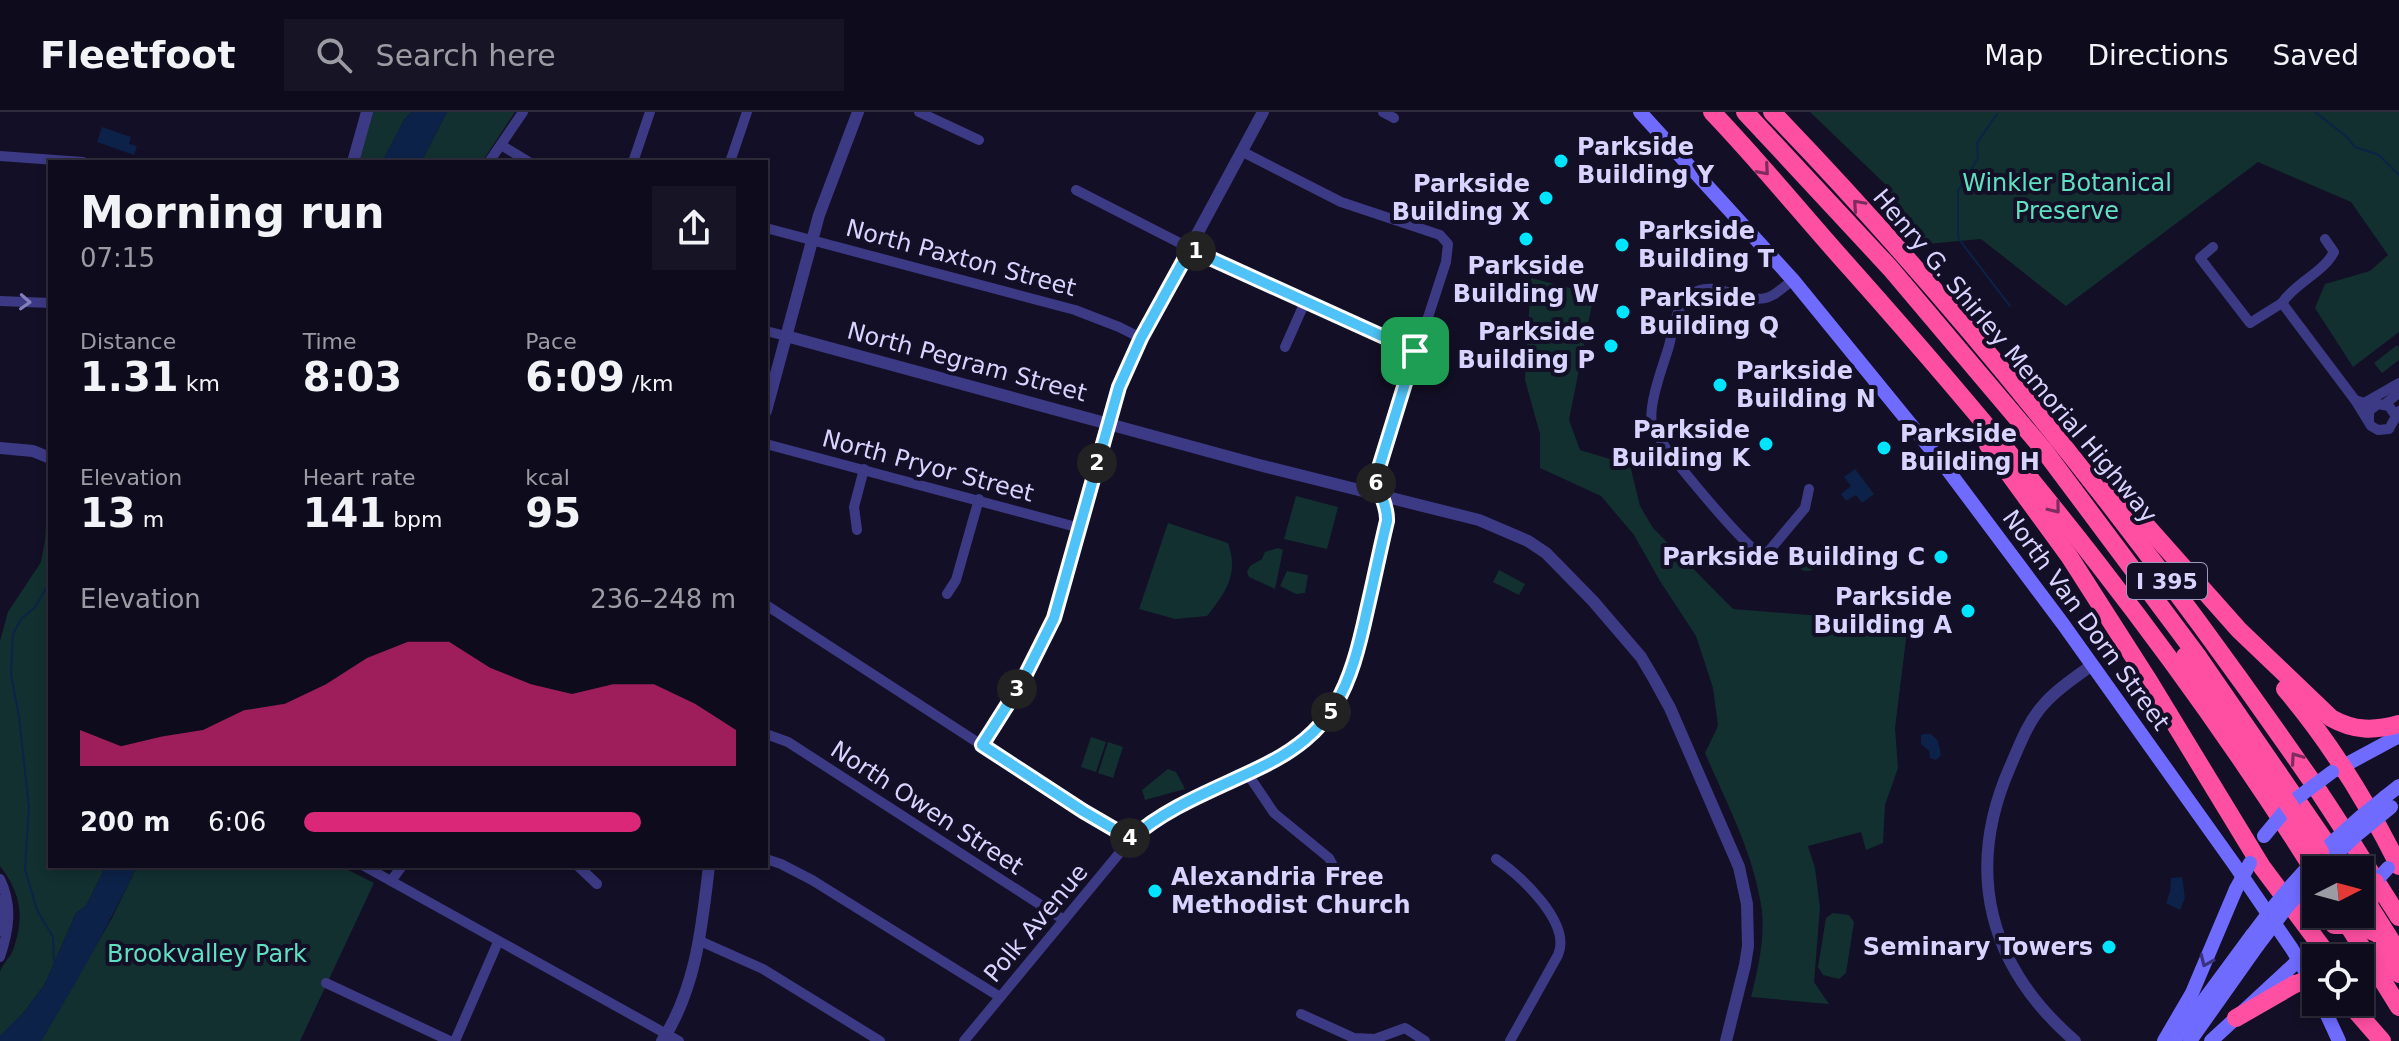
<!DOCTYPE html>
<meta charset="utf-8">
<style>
:root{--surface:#0e0b1c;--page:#171425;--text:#f1f3f6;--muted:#9b9ba3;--line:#2e2b3b;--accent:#db2777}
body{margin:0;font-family:"DejaVu Sans",sans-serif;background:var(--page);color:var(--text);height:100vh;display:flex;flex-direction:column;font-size:30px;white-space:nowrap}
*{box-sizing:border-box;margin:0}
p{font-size:26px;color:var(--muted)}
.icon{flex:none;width:44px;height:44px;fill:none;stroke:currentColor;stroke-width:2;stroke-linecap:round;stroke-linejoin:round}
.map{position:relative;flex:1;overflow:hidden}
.details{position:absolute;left:48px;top:48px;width:720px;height:708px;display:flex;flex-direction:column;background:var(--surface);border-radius:0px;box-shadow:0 4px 12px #0003,0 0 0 2px var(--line)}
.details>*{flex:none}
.needle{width:52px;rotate:84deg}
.fabs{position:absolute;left:2302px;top:744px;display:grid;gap:16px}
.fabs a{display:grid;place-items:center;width:72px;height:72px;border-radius:0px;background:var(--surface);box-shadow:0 4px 12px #0003,0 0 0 2px var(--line);font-size:40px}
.pin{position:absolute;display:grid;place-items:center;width:68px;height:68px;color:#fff;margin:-34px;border-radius:16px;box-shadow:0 4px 12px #0006}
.km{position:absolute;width:40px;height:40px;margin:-20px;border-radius:50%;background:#222;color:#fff;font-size:22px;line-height:40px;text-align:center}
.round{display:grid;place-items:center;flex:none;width:84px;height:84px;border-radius:0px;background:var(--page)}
.overview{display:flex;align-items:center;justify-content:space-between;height:136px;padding:0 32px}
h1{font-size:44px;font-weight:600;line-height:60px}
.stats{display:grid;grid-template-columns:repeat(3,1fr);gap:12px;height:136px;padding:8px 32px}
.stats div{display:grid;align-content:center}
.stats b{font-size:40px;font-weight:600}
.stats small{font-size:22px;font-weight:400}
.stats p{font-size:22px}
.chart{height:224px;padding:16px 32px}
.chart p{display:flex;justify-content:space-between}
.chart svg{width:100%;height:144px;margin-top:8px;fill:var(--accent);opacity:.7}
ul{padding:0 32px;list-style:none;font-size:26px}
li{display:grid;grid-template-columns:128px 96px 1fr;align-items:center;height:60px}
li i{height:20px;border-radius:10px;background:var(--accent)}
header{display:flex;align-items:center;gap:48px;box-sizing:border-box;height:112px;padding:0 40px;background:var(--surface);border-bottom:2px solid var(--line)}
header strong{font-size:38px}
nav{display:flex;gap:44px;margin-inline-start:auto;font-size:28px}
.search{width:560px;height:72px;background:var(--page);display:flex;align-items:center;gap:20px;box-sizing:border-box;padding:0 28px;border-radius:0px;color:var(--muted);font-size:30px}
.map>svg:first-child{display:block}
</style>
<header>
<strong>Fleetfoot</strong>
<div class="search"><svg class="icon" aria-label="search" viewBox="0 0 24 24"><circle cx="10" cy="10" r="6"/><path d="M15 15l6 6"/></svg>Search here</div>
<nav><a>Map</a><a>Directions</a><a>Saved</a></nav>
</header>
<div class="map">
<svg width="2399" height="929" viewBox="0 0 2399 929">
<rect width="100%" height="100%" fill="#130f26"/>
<g fill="#12302f">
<polygon points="372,0 411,0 404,8 382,50 358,50"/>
<polygon points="447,0 515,0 482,50 421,50"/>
<polygon points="1810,0 2399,0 2399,220 2353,255 2315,196 2325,172 2370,159 2388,143 2351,90 2258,50 2066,194 1981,127 1927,132 1884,71"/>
<path d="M 1531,166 L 1594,182 L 1569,308 L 1580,338 L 1630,353 L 1640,394 L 1653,416 L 1733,497 L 1908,511 L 1895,616 L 1898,656 L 1885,693 L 1883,731 L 1866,738 L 1861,720 L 1808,734 L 1815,756 L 1820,796 L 1814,870 L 1829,892 L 1751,885 C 1758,857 1766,822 1761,793 C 1753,740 1726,690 1705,641 L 1718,614 L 1713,576 L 1696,524 L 1660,469 L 1634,423 L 1601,384 L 1540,356 L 1540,322 L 1525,268 Z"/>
<polygon points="2397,233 2399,236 2399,248 2382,261 2374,251"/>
<path d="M 49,363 L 50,754 L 106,754 L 86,794 L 76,801 L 45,872 L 23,901 L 0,924 C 0,910 0,872 0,860 C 2,852 10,846 13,838 C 25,804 21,782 0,754 L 0,529 L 8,500 L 41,450 L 45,428 Z"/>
<polygon points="1296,384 1338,395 1327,437 1284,427"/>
<path d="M 1168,411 L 1228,431 C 1239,462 1226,480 1207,504 L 1175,507 L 1139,497 Z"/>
<polygon points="1278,436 1283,438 1275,477 1249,465 1247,460 1250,454 1262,447 1265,440"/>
<circle cx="1807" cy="448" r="11"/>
<polygon points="1499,458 1525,472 1519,483 1493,470"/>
<polygon points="1287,459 1308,463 1305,481 1296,482 1280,474"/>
<polygon points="1091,625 1106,630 1096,660 1081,655"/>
<polygon points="1108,630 1123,635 1113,666 1098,661"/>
<polygon points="1168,657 1176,660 1185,677 1145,688 1142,678"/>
<polygon points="137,754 340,754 374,771 300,929 41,929 112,806"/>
<polygon points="1833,801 1849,803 1854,810 1846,861 1839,867 1823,863 1818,855 1826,806"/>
</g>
<g fill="#0c2248">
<polygon points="411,0 447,0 421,50 382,50 404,8"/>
<polygon points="102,15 131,25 129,32 137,34 134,43 97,30"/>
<polygon points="1855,357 1874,382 1862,391 1856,383 1846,389 1841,382 1851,374 1844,365"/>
<polygon points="1925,622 1931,622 1938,629 1941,643 1936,648 1930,646 1929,639 1921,632 1921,623"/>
<path d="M 106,754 L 137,754 C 108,814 76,872 41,929 L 0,929 L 0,924 L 23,901 L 45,872 L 76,801 L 86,794 Z"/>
<polygon points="2182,765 2185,786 2180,798 2166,791 2170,780 2171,766"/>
</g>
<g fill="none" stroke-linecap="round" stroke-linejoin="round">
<g stroke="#0c2248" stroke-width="2">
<polyline points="2315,0 2347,25 2355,35 2379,43 2399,63"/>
<polyline points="1997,2 1977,31 1978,46 1958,79 1958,126 2010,194"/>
<polyline points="50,447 48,473 35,495 21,507 13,522 11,563 19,605 29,695 25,757 37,798 53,825 54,850"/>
</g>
<g stroke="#3d3a85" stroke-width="10">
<polyline points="919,0 979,28"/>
<polyline points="1383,0 1394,6"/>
<polyline points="501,33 529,50"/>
<polyline points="0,44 83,50"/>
<polyline points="489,50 523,0"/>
<polyline points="633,50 650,0"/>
<polyline points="730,50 747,0"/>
<polyline points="1076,78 1209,146 1415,239"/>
<polyline points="766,116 1075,198 1119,215 1141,226"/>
<polyline points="2213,135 2200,146 2250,211 2282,191 2355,288 2371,314 2378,318 2389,317 2399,299"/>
<path d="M 1793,168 C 1786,173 1780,179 1773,183 C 1746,198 1717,163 1690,183 C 1676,194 1673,218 1669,234 C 1663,254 1648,292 1652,312 C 1657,332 1738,425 1757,440 L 1768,440 L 1805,396 L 1809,377"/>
<polyline points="0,189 50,191"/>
<path d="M 2282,191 C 2296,170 2322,162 2334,140 L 2325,127"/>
<polyline points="766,219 786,224"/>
<polyline points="1285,235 1305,190"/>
<polyline points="2355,288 2364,291 2399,271"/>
<polyline points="2385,292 2399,281"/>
<polyline points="2369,310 2369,299 2378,292 2389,294 2395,303"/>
<polyline points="766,332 1080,416"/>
<polyline points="857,418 854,395 864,357"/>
<polyline points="947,482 956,468 979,387"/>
<polyline points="766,493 1083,699 1131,727"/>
<polyline points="766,622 788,630 1064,808"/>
<polyline points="982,633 1023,568 1054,506 1109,311"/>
<polyline points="1247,661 1274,701 1329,746 1337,761"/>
<polyline points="766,747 781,752 812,768 1000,885"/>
<path d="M 1496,747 C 1521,764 1572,811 1558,843 L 1510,929"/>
<polyline points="364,754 679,929"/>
<polyline points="578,754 597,772"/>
<path d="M 0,767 C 13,794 9,818 0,845"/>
<polyline points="391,769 402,754"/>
<polyline points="0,788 2,803 0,819"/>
<polyline points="700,829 763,857 880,929"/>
<polyline points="326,871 450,929"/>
<polyline points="1301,902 1354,926 1375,927 1405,916 1425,929"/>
<polyline points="455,929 498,830"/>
<path d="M 964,929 L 1131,727 L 1165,702 L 1278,647 C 1317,622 1341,593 1356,549 L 1387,409 C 1388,390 1376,380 1377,362 L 1446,150 L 1448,132 L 1440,123 L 1341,90 L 1243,40"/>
</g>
<g stroke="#3d3a85" stroke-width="12">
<polyline points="353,50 367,0"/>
<polyline points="786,224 1259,353 1479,408 1528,429 1546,441 1593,489 1641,545 1654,567 1670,596 1739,755 1747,792 1748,834 1745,853 1726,929"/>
<polyline points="766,299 819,103 858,0"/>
<polyline points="1109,311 1119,275 1141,226 1263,0"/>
<polyline points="0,336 33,339 50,346"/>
<path d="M 662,929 C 696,877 702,814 709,754"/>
<path d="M 2075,929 C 1989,855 1964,760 2010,655 C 2020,632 2028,609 2045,591 C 2058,576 2076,565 2092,553"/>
</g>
<g stroke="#6f6bff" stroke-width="14">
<polyline points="1640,0 1793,168 1947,357 2063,512 2234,752 2292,837 2316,878"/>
<polyline points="2336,658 2399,624"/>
<polyline points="2385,685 2399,674"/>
<polyline points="2321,890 2339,929"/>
<polyline points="2176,926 2252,823"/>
<polyline points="2164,929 2192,881 2236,777"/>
<polyline points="2190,929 2258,833"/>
<polyline points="2211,929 2288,858"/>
</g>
<g stroke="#ff4fa3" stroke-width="18">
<path d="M 1712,0 C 1761,51 1805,106 1852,158 C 2021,348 2181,546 2316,762"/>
<polyline points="1745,0 1890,156 2043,337 2199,546 2345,758"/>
<path d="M 1772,0 C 1968,203 2143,426 2304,658 C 2338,706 2367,756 2399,805"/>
<polyline points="1988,333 2069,444 2147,566 2262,755 2330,846"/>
<path d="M 2112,375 L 2239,518 L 2331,606 C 2354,619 2374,619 2399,612"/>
<path d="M 2285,577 C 2331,631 2367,690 2399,754"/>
<polyline points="2368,792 2399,841"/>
<polyline points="2341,802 2399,895"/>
<polyline points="2381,833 2399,862"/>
<polyline points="2348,890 2382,929"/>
<polyline points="2236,906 2295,872"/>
</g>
<g stroke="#6f6bff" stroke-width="14">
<polyline points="2264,724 2293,689 2332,660"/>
<polyline points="2327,751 2359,721 2391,695"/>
<polyline points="2236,777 2250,751"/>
<polyline points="2360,786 2388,756"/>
<path d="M 2252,823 C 2290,770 2333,725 2385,685"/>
<polyline points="2258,833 2287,795 2316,762"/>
<polyline points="2288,858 2309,838"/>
</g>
<g stroke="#ff4fa3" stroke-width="18">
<polyline points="2185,544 2265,657 2320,740"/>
<polyline points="2334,813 2358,813 2374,820"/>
<path d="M 2374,820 C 2365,802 2369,788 2375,770"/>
<polyline points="2295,872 2308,868 2316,869"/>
</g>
</g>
<defs><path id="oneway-chevron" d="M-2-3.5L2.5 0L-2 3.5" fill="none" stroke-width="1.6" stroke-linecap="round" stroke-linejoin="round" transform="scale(2)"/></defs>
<g stroke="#7d2c5e">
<use href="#oneway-chevron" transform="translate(1764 58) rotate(49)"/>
<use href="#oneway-chevron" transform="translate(1858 93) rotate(-132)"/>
<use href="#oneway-chevron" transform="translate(2055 396) rotate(51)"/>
<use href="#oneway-chevron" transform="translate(2296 646) rotate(-125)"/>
</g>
<use stroke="#837fbc" href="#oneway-chevron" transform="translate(25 190) rotate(3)"/>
<use stroke="#38347d" href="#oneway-chevron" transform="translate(2206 849) rotate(114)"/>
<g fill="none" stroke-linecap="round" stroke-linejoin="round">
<defs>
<path id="route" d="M 1190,137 L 1415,239 L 1377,362 C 1376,380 1388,390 1387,409 C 1380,438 1374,468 1367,498 C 1350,576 1335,620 1259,656 C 1216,677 1166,695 1131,727 L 1083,699 L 982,633 L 1023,568 L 1054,506 L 1119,275 L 1141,226 Z"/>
</defs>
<use href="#route" stroke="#fff" stroke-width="16"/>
<use href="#route" stroke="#4fc3f7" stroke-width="10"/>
</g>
<g fill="#00e5ff" stroke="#130f26" stroke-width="3">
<circle cx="1561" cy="49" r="8"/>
<circle cx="1546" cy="86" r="8"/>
<circle cx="1526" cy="127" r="8"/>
<circle cx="1622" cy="133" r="8"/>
<circle cx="1623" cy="200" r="8"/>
<circle cx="1611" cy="234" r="8"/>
<circle cx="1720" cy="273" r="8"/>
<circle cx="1766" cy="332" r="8"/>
<circle cx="1884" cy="336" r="8"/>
<circle cx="1941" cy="445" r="8"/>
<circle cx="1968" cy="499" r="8"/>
<circle cx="1155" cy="779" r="8"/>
<circle cx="2109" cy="835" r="8"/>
</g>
<g text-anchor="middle" stroke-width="8" stroke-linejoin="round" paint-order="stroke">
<rect fill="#130f26" stroke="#9e99be" stroke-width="2" x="2127" y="451" width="80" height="36" rx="6"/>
<g font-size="22" font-weight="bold" fill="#d9d4ff">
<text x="2167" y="477">I 395</text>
</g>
<g font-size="24" font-weight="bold" fill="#d9d4ff" stroke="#130f26" text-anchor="start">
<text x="1577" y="43">Parkside<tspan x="1577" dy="28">Building Y</tspan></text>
<text x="1530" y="80" text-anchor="end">Parkside<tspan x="1530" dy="28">Building X</tspan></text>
<text x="1638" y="127">Parkside<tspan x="1638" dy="28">Building T</tspan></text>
<text x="1526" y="162" text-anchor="middle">Parkside<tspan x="1526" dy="28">Building W</tspan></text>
<text x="1639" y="194">Parkside<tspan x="1639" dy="28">Building Q</tspan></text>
<text x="1595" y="228" text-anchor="end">Parkside<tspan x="1595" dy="28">Building P</tspan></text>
<text x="1736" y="267">Parkside<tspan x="1736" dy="28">Building N</tspan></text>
<text x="1750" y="326" text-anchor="end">Parkside<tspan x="1750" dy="28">Building K</tspan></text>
<text x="1900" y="330">Parkside<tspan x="1900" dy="28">Building H</tspan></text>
<text x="1925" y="453" text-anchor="end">Parkside Building C</text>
<text x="1952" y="493" text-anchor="end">Parkside<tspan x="1952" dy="28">Building A</tspan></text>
<text x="1171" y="773">Alexandria Free<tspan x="1171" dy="28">Methodist Church</tspan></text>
<text x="2093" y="843" text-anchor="end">Seminary Towers</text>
</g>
<g font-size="24" fill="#5fe0c0" stroke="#130f26">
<text x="2067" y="79">Winkler Botanical<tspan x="2067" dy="28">Preserve</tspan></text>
<text x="207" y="850">Brookvalley Park</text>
</g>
<g font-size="24" fill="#d9d4ff" stroke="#130f26">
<text transform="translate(961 146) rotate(15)" y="8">North Paxton Street</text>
<text transform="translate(2015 244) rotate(50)" y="8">Henry G. Shirley Memorial Highway</text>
<text transform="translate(967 250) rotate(15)" y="8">North Pegram Street</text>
<text transform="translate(928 354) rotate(15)" y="8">North Pryor Street</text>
<text transform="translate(2086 508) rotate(54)" y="8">North Van Dorn Street</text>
<text transform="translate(927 696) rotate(33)" y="8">North Owen Street</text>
<text transform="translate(1036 811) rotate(-50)" y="8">Polk Avenue</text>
</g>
</g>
</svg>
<div class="fabs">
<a><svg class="needle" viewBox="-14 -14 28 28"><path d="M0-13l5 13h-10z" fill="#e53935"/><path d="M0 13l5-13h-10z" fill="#9b9ba3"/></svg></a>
<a><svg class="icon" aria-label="locate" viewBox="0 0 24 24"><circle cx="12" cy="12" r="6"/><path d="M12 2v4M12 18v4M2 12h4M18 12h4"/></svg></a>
</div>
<div class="pin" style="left:1415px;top:239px;background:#1e9e55"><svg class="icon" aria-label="arrive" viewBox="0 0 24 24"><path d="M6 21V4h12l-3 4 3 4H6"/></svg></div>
<b class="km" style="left:1196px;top:139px">1</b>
<b class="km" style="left:1097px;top:351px">2</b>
<b class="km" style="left:1017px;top:577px">3</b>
<b class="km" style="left:1130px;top:726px">4</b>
<b class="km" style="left:1331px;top:600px">5</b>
<b class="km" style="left:1376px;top:371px">6</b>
<section class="details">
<div class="overview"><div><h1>Morning run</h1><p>07:15</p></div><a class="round"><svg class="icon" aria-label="share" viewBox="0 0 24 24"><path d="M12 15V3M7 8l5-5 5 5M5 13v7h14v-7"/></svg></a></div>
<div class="stats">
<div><p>Distance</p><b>1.31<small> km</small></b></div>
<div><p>Time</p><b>8:03</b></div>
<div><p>Pace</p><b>6:09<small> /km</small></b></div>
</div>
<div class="stats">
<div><p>Elevation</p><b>13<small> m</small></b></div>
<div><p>Heart rate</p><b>141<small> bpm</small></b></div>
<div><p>kcal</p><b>95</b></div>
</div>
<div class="chart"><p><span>Elevation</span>236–248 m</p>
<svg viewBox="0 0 160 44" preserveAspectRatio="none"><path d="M0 44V33L10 38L20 35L30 33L40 27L50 25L60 19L70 11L80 6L90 6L100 14L110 19L120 22L130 19L140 19L150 25L160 33V44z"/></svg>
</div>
<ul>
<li><b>200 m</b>6:06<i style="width:78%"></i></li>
</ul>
</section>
</div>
